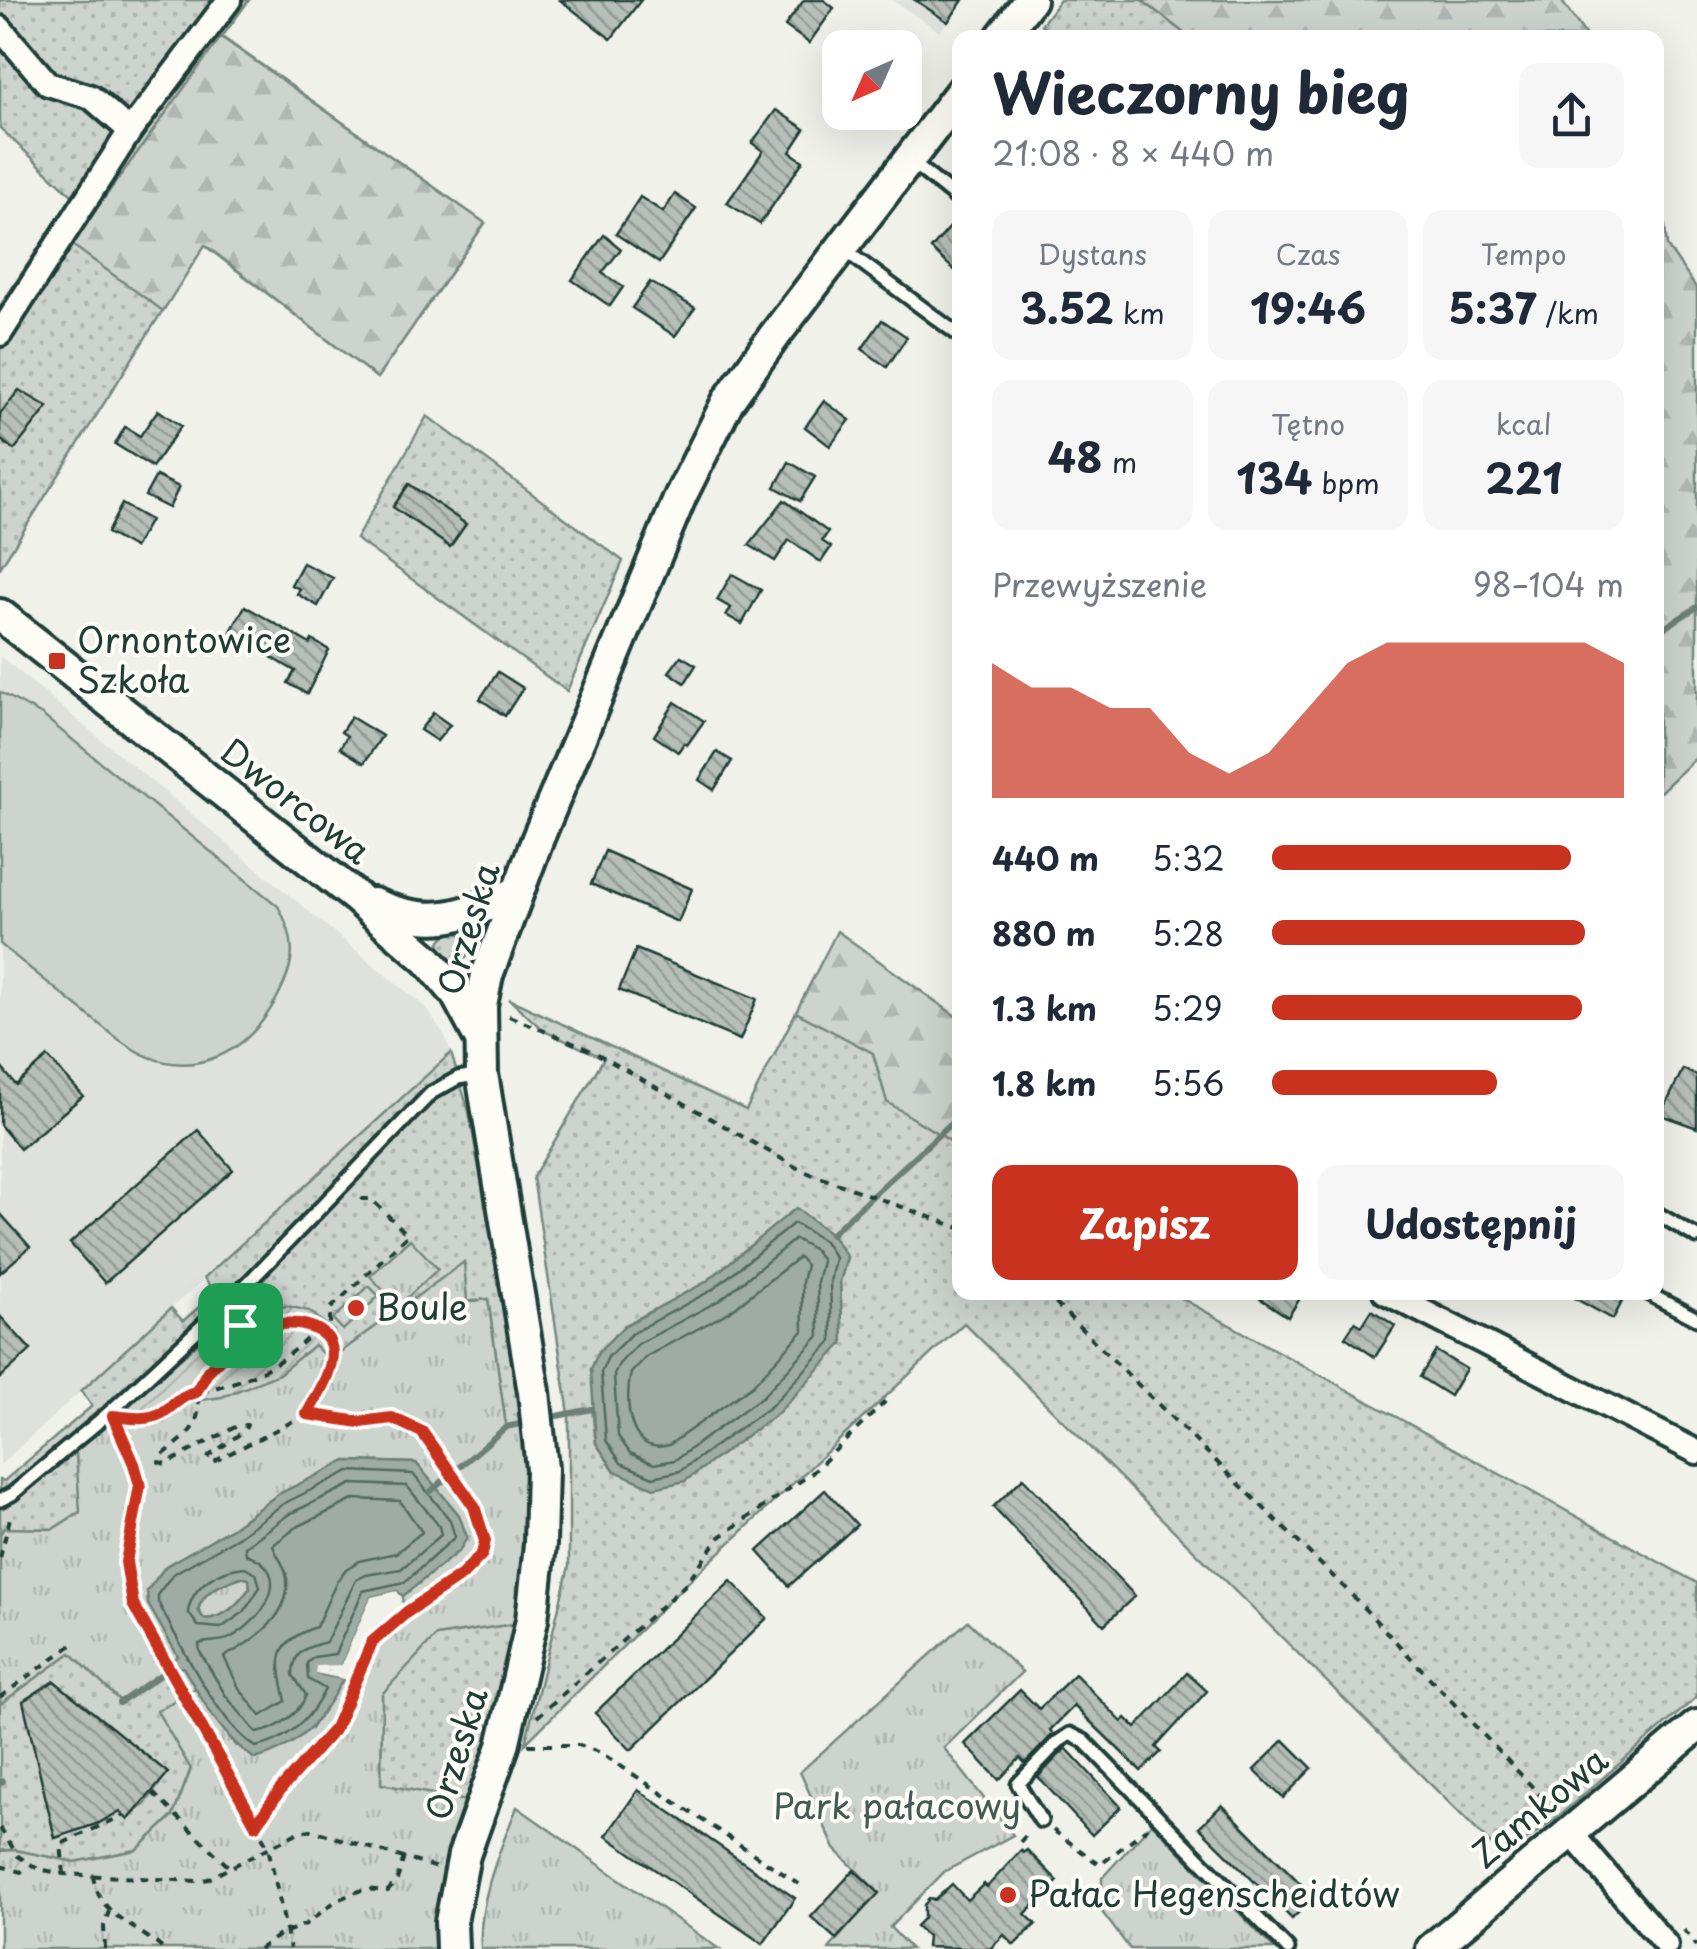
<!DOCTYPE html>
<html lang="pl">
<meta charset="utf-8">
<style>
:root{--surface:#fff;--page:#f6f6f7;--text:#1f2937;--muted:#747a83;--accent:#c8321e}
body{margin:0;font-family:"Playpen Sans",sans-serif;background:var(--page);color:var(--text);height:100vh;display:flex;flex-direction:column;font-size:38px;white-space:nowrap}
*{box-sizing:border-box;margin:0}
p{font-size:32px;color:var(--muted)}
.icon{flex:none;width:55px;height:55px;fill:none;stroke:currentColor;stroke-width:2;stroke-linecap:round;stroke-linejoin:round}
.map{position:relative;flex:1;overflow:hidden}
.drawer{position:absolute;left:952px;top:30px;width:712px;height:1270px;display:flex;flex-direction:column;background:var(--surface);border-radius:20px;box-shadow:0 10px 40px #0002}
.drawer>*{flex:none}
.needle{width:65px;rotate:225deg}
.buttons{position:absolute;left:822px;top:30px;display:grid;gap:20px}
.buttons a{display:grid;place-items:center;width:100px;height:100px;border-radius:20px;background:var(--surface);box-shadow:0 10px 40px #0002;font-size:50px}
.pin{position:absolute;display:grid;place-items:center;width:85px;height:85px;color:#fff;margin:-42px;border-radius:20px;box-shadow:0 5px 15px #0006}
.round{display:grid;place-items:center;flex:none;width:105px;height:105px;border-radius:20px;background:var(--page)}
.headline{display:flex;align-items:center;justify-content:space-between;height:170px;padding:0 40px}
h1{font-size:55px;font-weight:700;line-height:75px}
.metrics{display:grid;grid-template-columns:repeat(3,1fr);gap:15px;height:170px;padding:10px 40px}
.metrics div{display:grid;align-content:center;border-radius:20px;background:var(--page);text-align:center}
.metrics b{font-size:42px;font-weight:700}
.metrics small{font-size:28px;font-weight:400}
.metrics p{font-size:28px}
.chart{height:280px;padding:20px 40px}
.chart p{display:flex;justify-content:space-between}
.chart svg{width:100%;height:180px;margin-top:10px;fill:var(--accent);opacity:.7}
.button{display:flex;gap:20px;margin-top:auto;padding:20px 40px}
.button a{flex:1;height:115px;border-radius:20px;background:var(--accent);color:#fff;font-size:40px;font-weight:700;line-height:115px;text-align:center}
.button a+a{background:var(--page);color:var(--text)}
ul{padding:0 40px;list-style:none;font-size:32px}
li{display:grid;grid-template-columns:160px 120px 1fr;align-items:center;height:75px}
li i{height:25px;border-radius:12px;background:var(--accent)}
.map>svg:first-child{display:block}
</style>
<div class="map">
<svg width="1697" height="1949" viewBox="0 0 1697 1949">
<defs>
<pattern id="grass-dots" width="8" height="8" patternUnits="userSpaceOnUse" patternTransform="scale(2.5)"><rect width="8" height="8" fill="#cdd3cd"/><path d="M2 2h.1M6 6h.1" fill="none" stroke="#b0b6b1" stroke-width="1.8" stroke-linecap="round"/></pattern>
<pattern id="forest-firs" width="22" height="20" patternUnits="userSpaceOnUse" patternTransform="scale(2.5)"><rect width="22" height="20" fill="#cdd3cd"/><path d="M5 1l3.5 6h-7zM16 11l3.5 6h-7z" fill="#b0b6b1"/></pattern>
<pattern id="park-tufts" width="24" height="20" patternUnits="userSpaceOnUse" patternTransform="scale(2.5)"><rect width="24" height="20" fill="#cdd3cd"/><path d="M3 7l-1-3M5 7V3M7 7l1-3M15 17l-1-3M17 17v-4M19 17l1-3" fill="none" stroke="#b0b6b1"/></pattern>
<pattern id="garden-furrows" width="10" height="10" patternUnits="userSpaceOnUse" patternTransform="scale(2.5)"><rect width="10" height="10" fill="#cdd3cd"/><path d="M-1 1l2-2M0 10L10 0M9 11l2-2" fill="none" stroke="#b0b6b1"/></pattern>
<pattern id="building-back-hatch" width="6" height="6" patternUnits="userSpaceOnUse" patternTransform="scale(2.5)"><rect width="6" height="6" fill="#b6bfb8"/><path d="M-1 5l2 2M0 0l6 6M5-1l2 2" fill="none" stroke="#939c96"/></pattern>
</defs>
<rect width="100%" height="100%" fill="#f0f1eb"/>
<filter id="ink" filterUnits="userSpaceOnUse"><feTurbulence type="fractalNoise" baseFrequency=".01" numOctaves="2"/><feDisplacementMap in="SourceGraphic" scale="20" xChannelSelector="R" yChannelSelector="G"/><feConvolveMatrix kernelMatrix="1 2 1 2 8 2 1 2 1" color-interpolation-filters="sRGB"/></filter>
<g filter="url(#ink)">
<g fill="#dfe2dc">
<polygon points="892,0 962,0 940,32"/>
<polygon points="0,656 426,1008 445,1036 451,1053 0,1465"/>
</g>
<g fill="url(#grass-dots)" stroke="#768880" stroke-width="2.5" fill-rule="evenodd">
<polygon points="0,0 249,0 222,37 485,223 377,378 204,245 0,568 0,306 73,196 0,128"/>
<polygon points="1060,0 1142,0 1189,37 1056,37 1041,25"/>
<polygon points="427,416 623,561 567,691 356,539"/>
<circle cx="454" cy="948" r="15"/>
<path d="M 509,999 L 746,1110 L 796,1012 L 873,1053 L 887,1102 L 960,1147 L 960,1292 L 1172,1293 L 1697,1583 L 1697,1697 L 1559,1816 L 1504,1857 L 964,1323 L 684,1586 L 525,1744 L 569,1566 L 569,1414 L 533,1177 L 604,1058 L 544,1031 ZM 795,1209 L 831,1234 L 847,1257 L 840,1282 L 843,1344 L 615,1471 L 596,1443 L 592,1409 L 624,1326 L 706,1282 Z"/>
<polygon points="451,1053 469,1112 524,1423 506,1427 488,1299 467,1302 463,1263 338,1354 334,1331 227,1319 75,1439 81,1511 53,1529 4,1528 0,1534 0,1480 4,1481 92,1406 81,1391 171,1308 183,1321 215,1293 204,1278"/>
<polygon points="519,1623 489,1743 466,1801 381,1784 382,1693 436,1636"/>
<path d="M 71,1652 L 121,1702 L 172,1668 L 183,1667 L 196,1688 L 158,1712 L 191,1768 L 173,1816 L 137,1850 L 75,1862 L 15,1850 L 0,1850 L 0,1704 ZM 54,1681 L 167,1773 L 146,1803 L 128,1819 L 120,1811 L 99,1823 L 55,1837 L 24,1701 Z"/>
</g>
<g fill="url(#forest-firs)" stroke="#768880" stroke-width="2.5">
<polygon points="1142,0 1561,0 1587,37 1189,37"/>
<polygon points="221,37 485,223 377,378 205,245 163,311 71,244"/>
<polygon points="1658,195 1663,207 1667,246 1697,289 1697,757 1658,794"/>
<polygon points="837,931 960,1019 960,1147 887,1102 873,1053 796,1012"/>
</g>
<g fill="url(#park-tufts)" stroke="#768880" stroke-width="2.5">
<polygon points="410,1239 438,1269 398,1306 370,1276"/>
<path d="M 464,1262 L 467,1302 L 488,1299 L 506,1426 L 524,1423 L 531,1476 L 519,1623 L 436,1636 L 382,1694 L 381,1784 L 466,1801 C 448,1850 432,1897 437,1949 L 0,1949 L 0,1851 L 15,1850 L 75,1862 L 137,1850 L 173,1816 L 191,1769 L 157,1711 L 196,1688 L 236,1746 L 311,1729 L 343,1679 L 355,1680 C 368,1646 376,1635 403,1611 L 403,1596 L 460,1550 L 459,1515 L 416,1463 L 346,1461 L 277,1495 L 232,1528 L 166,1566 L 148,1590 L 148,1603 L 178,1656 L 172,1668 L 121,1702 L 71,1653 L 0,1704 L 0,1534 L 4,1528 L 53,1529 L 80,1512 L 75,1439 L 124,1405 L 164,1422 L 188,1402 L 279,1374 L 314,1345 L 338,1354 Z"/>
<path d="M 241,1577 L 249,1579 L 250,1588 C 237,1604 226,1618 204,1619 L 198,1610 C 204,1589 223,1584 241,1577 Z"/>
<polygon points="968,1621 1022,1672 944,1748 1013,1835 944,1872 890,1927 911,1949 829,1949 878,1892 835,1849 800,1772"/>
<path d="M 517,1807 L 719,1949 L 481,1949 C 478,1900 499,1852 517,1807 Z"/>
<polygon points="1152,1823 1274,1949 1130,1949 1102,1912 1102,1878"/>
</g>
<polygon fill="url(#garden-furrows)" stroke="#768880" stroke-width="2.5" points="287,1306 309,1311 334,1331 338,1354 326,1357 314,1345 279,1374 222,1397 188,1402 164,1422 145,1426 122,1425 124,1405 227,1319 238,1314"/>
<g fill="#cdd3cd" stroke="#768880" stroke-width="2.5">
<path d="M 0,692 L 42,715 L 278,906 C 299,944 295,967 273,1005 C 260,1027 242,1046 219,1056 C 159,1081 122,1042 78,1007 C 52,986 26,965 0,944 Z"/>
<polygon points="369,1286 379,1296 343,1330 333,1319"/>
</g>
<g fill="#9faca4" stroke="#6c8077" stroke-width="2.5" fill-rule="evenodd">
<polygon points="796,1208 831,1234 847,1257 840,1282 843,1343 778,1413 685,1481 654,1488 615,1471 596,1443 591,1369 599,1351 624,1326 706,1282"/>
<path d="M 346,1461 L 416,1463 L 459,1515 L 467,1537 L 460,1550 L 403,1596 L 397,1591 L 371,1597 L 341,1666 L 316,1674 L 343,1679 C 319,1722 303,1745 255,1759 C 221,1736 203,1701 183,1667 L 175,1668 L 173,1662 L 178,1656 L 148,1604 L 147,1591 L 166,1566 L 232,1528 L 277,1495 ZM 241,1577 L 249,1579 L 250,1588 C 237,1605 226,1618 204,1619 L 198,1610 C 203,1589 223,1584 241,1577 Z"/>
</g>
<polygon fill="#f0f1eb" points="397,1591 403,1601 396,1597 374,1601 345,1669 327,1671 344,1675 348,1680 315,1673 316,1666 341,1665 371,1597"/>
<g fill="none" stroke-linecap="round" stroke-linejoin="round">
<g stroke="#526961" stroke-width="2.5">
<polygon points="794,1223 824,1241 835,1258 830,1282 832,1341 771,1406 680,1471 653,1477 621,1463 606,1440 601,1372 608,1357 631,1334 712,1290"/>
<polygon points="795,1239 815,1250 822,1261 817,1282 819,1336 763,1396 675,1460 654,1464 630,1453 618,1436 614,1375 619,1364 638,1344 720,1300"/>
<path d="M 799,1257 L 806,1265 L 802,1282 L 803,1331 L 753,1385 L 669,1445 C 628,1457 624,1401 631,1373 L 647,1356 L 729,1312 Z"/>
<path d="M 349,1471 L 413,1474 L 450,1520 L 455,1537 L 405,1582 L 363,1591 L 335,1654 L 314,1657 L 307,1663 L 308,1679 L 325,1689 C 312,1718 287,1741 256,1747 C 218,1723 180,1643 158,1602 L 158,1594 L 173,1574 L 238,1537 L 283,1504 Z"/>
<path d="M 352,1484 L 407,1486 L 439,1526 L 441,1535 L 401,1569 L 366,1575 L 356,1580 L 326,1642 C 306,1647 293,1651 293,1675 L 306,1695 C 300,1714 276,1730 257,1733 L 226,1696 L 200,1652 L 199,1644 C 208,1640 220,1643 230,1638 C 263,1621 297,1572 246,1554 L 245,1547 L 289,1514 Z"/>
<path d="M 355,1499 L 400,1501 L 422,1532 L 396,1553 L 359,1561 L 346,1569 L 337,1581 L 316,1627 C 270,1643 278,1662 286,1701 L 261,1716 L 239,1688 L 224,1657 C 254,1641 295,1614 286,1573 C 283,1562 275,1554 273,1545 L 297,1527 Z"/>
<path d="M 245,1567 L 256,1573 L 260,1587 L 244,1612 L 221,1628 L 198,1626 L 188,1612 C 192,1585 219,1569 245,1567 Z"/>
</g>
<g stroke="#6c8077" stroke-width="6">
<polyline points="1658,632 1697,607"/>
<polyline points="831,1234 960,1115"/>
<polyline points="557,1416 592,1409"/>
<polyline points="430,1492 506,1427 520,1424"/>
<polyline points="119,1703 163,1673"/>
<polyline points="0,1783 3,1781"/>
</g>
</g>
<g fill="url(#building-back-hatch)" stroke="#1f3d34" stroke-width="2.5">
<polygon points="560,0 641,0 611,39"/>
<polygon points="804,0 824,0 834,8 809,43 785,26"/>
<polygon points="915,0 963,0 948,22"/>
<polygon points="776,110 805,129 790,152 803,161 760,224 727,203 763,151 752,143"/>
<polygon points="675,194 696,208 659,263 616,234 640,197 663,212"/>
<polygon points="951,226 960,234 960,275 931,249"/>
<polygon points="604,235 621,249 602,273 623,287 610,306 572,280"/>
<polygon points="650,282 695,308 675,336 632,308"/>
<polygon points="882,320 907,337 887,367 862,349"/>
<polygon points="19,390 48,407 14,450 0,439 0,414"/>
<polygon points="824,401 850,420 830,446 805,427"/>
<polygon points="158,410 181,426 152,467 115,444 125,427 140,436"/>
<polygon points="789,462 815,477 800,501 775,487"/>
<polygon points="156,476 179,487 169,508 145,496"/>
<polygon points="409,484 466,524 450,547 393,507"/>
<polygon points="784,500 828,532 822,541 831,547 821,562 789,540 775,561 749,545"/>
<polygon points="122,504 150,520 134,548 107,533"/>
<polygon points="303,563 333,578 318,606 297,594 300,589 291,585"/>
<polygon points="732,574 761,590 742,624 726,615 731,608 717,600"/>
<polygon points="245,606 310,644 312,640 329,650 307,694 288,683 295,671 230,633"/>
<polygon points="681,656 696,665 685,683 669,672"/>
<polygon points="498,672 523,688 505,716 480,699"/>
<polygon points="675,702 704,721 687,745 684,743 678,752 654,736"/>
<polygon points="433,713 450,725 437,741 420,730"/>
<polygon points="351,717 382,736 364,763 340,748 347,736 341,732"/>
<polygon points="717,752 732,761 714,790 699,780"/>
<polygon points="605,851 692,889 678,922 591,884"/>
<polygon points="636,949 757,999 740,1040 619,990"/>
<polygon points="48,1057 83,1096 20,1149 0,1125 0,1066 16,1085"/>
<polygon points="1683,1069 1697,1076 1697,1128 1661,1115"/>
<polygon points="198,1130 233,1170 105,1283 70,1243"/>
<polygon points="0,1213 30,1247 0,1273"/>
<polygon points="1250,1292 1304,1292 1288,1317"/>
<polygon points="1563,1292 1627,1292 1613,1319"/>
<polygon points="1372,1310 1395,1326 1375,1357 1345,1337 1355,1322 1362,1326"/>
<polygon points="0,1316 31,1350 0,1378"/>
<polygon points="1436,1351 1466,1369 1450,1396 1420,1377"/>
<polygon points="1023,1478 1135,1596 1104,1625 993,1507"/>
<polygon points="825,1490 857,1525 789,1586 758,1551"/>
<polygon points="731,1581 767,1618 631,1750 595,1713"/>
<polygon points="1187,1673 1207,1691 1156,1747 1161,1752 1141,1771 1074,1706 1050,1730 1053,1734 1025,1763 1020,1758 999,1780 965,1744 1020,1690 1039,1709 1075,1674 1122,1722 1126,1718 1136,1728"/>
<polygon points="54,1681 168,1773 128,1820 120,1811 99,1823 55,1838 23,1701"/>
<polygon points="1284,1740 1312,1768 1283,1798 1254,1770"/>
<polygon points="1066,1748 1121,1807 1092,1835 1038,1777"/>
<polygon points="638,1790 795,1898 763,1944 606,1836"/>
<polygon points="1222,1805 1314,1897 1292,1919 1199,1827"/>
<polygon points="1021,1850 1023,1853 1027,1850 1058,1881 1025,1914 1036,1924 1014,1945 1004,1935 990,1949 926,1947 927,1936 916,1926 924,1918 924,1905 929,1899 935,1900 952,1884 967,1900 984,1884 987,1887"/>
<polygon points="854,1870 879,1893 836,1939 811,1917"/>
</g>
<g fill="none" stroke-linecap="round" stroke-linejoin="round">
<defs>
<g id="service">
<polyline points="909,160 960,201"/>
<polyline points="842,248 960,336"/>
<polyline points="1658,1214 1697,1237"/>
<polyline points="1645,1292 1697,1319"/>
<polyline points="0,1500 12,1494 110,1412 249,1282 431,1093 458,1078 482,1074"/>
<polyline points="1041,1821 1018,1784 1058,1742 1070,1734 1084,1741 1288,1949"/>
</g>
<g id="minor">
<polyline points="0,28 48,84 91,97 130,131"/>
<polyline points="0,334 130,131 229,0"/>
<polyline points="1385,1292 1697,1452"/>
<polyline points="1570,1832 1666,1945"/>
</g>
<g id="tertiary">
<polyline points="1001,38 1030,0"/>
<polyline points="0,615 356,897 428,960 456,993 479,1036"/>
<path d="M 373,904 C 433,929 460,917 516,893"/>
<polyline points="452,1949 451,1922 464,1855 503,1746 532,1620 540,1544 542,1469 534,1392 482,1074 481,1005 487,975 538,838 681,495 728,401 775,335 960,93"/>
<polyline points="1432,1949 1697,1726"/>
</g>
</defs>
<use href="#service" stroke="#1f3d34" stroke-width="19"/>
<use href="#minor" stroke="#1f3d34" stroke-width="30"/>
<use href="#tertiary" stroke="#1f3d34" stroke-width="38"/>
<g stroke="#1f3d34" stroke-width="4" stroke-dasharray="8 8" stroke-linecap="butt">
<polyline points="485,876 500,863"/>
<polyline points="509,1016 594,1052 803,1171 960,1228"/>
<polyline points="1044,1292 1347,1590 1556,1812"/>
<circle cx="249" cy="1342" r="19"/>
<polyline points="327,1339 330,1333 330,1309 408,1235 371,1199 362,1199 358,1194"/>
<path d="M 307,1414 L 215,1461 L 208,1460 L 209,1456 L 244,1431 L 247,1425 L 239,1425 L 166,1464 L 159,1462 L 159,1458 C 184,1437 204,1429 197,1392 C 248,1381 278,1368 316,1330"/>
<path d="M 131,1418 C 167,1420 168,1397 197,1392 L 208,1371 L 230,1348"/>
<polyline points="118,1427 139,1485 126,1562 133,1604 268,1847 290,1949"/>
<polyline points="0,1558 11,1514"/>
<polyline points="0,1697 76,1642"/>
<polyline points="537,1717 684,1586 720,1537 812,1473 888,1399"/>
<polyline points="528,1745 579,1745 601,1753 802,1886"/>
<polyline points="153,1793 229,1867"/>
<path d="M 255,1825 L 280,1790 L 335,1728 L 372,1642 L 407,1612 L 462,1575 L 483,1554 L 485,1541 L 474,1506 L 422,1432 L 392,1418 L 360,1422 L 307,1414 C 315,1399 329,1381 333,1364 C 341,1323 288,1322 262,1327"/>
<polyline points="0,1828 18,1856 38,1869 64,1874 196,1881 208,1879 299,1832 311,1830 437,1868"/>
<polyline points="1053,1830 1100,1865 1148,1827"/>
<polyline points="1020,1842 1030,1831"/>
<polyline points="0,1866 21,1872 29,1866"/>
<polyline points="64,1874 61,1844 124,1815"/>
<path d="M 93,1875 C 97,1915 136,1925 163,1949"/>
<polyline points="1684,1930 1697,1946"/>
<polyline points="105,1949 104,1926 109,1911"/>
<polyline points="259,1949 279,1935 306,1924 337,1900 364,1889 388,1891 397,1880 404,1857"/>
</g>
<use href="#service" stroke="#fdfcf7" stroke-width="11"/>
<use href="#minor" stroke="#fdfcf7" stroke-width="22"/>
<use href="#tertiary" stroke="#fdfcf7" stroke-width="30"/>
</g>
</g>
<g fill="none" stroke-linecap="round" stroke-linejoin="round" filter="url(#ink)">
<defs>
<path id="route" d="M 252,1322 C 268,1329 282,1321 299,1324 C 357,1334 324,1384 307,1414 L 360,1422 L 392,1418 L 422,1432 L 474,1506 L 485,1541 L 482,1554 L 462,1575 L 407,1612 L 372,1642 L 335,1728 L 280,1790 L 256,1825 L 133,1604 L 126,1562 L 140,1485 L 134,1464 L 113,1416 C 130,1418 147,1421 162,1413 C 175,1405 181,1395 196,1392 L 208,1371 L 230,1348 L 230,1338 L 235,1328 Z"/>
</defs>
<use href="#route" stroke="#fff" stroke-width="20"/>
<use href="#route" stroke="#c8321e" stroke-width="12"/>
</g>
<g fill="#c8321e" stroke="#fdfcf7" stroke-width="4">
<rect x="47" y="651" width="20" height="20" rx="5"/>
<circle cx="356" cy="1308" r="10"/>
<circle cx="1008" cy="1895" r="10"/>
</g>
<g text-anchor="middle" stroke-width="8" stroke-linejoin="round" paint-order="stroke">
<g font-size="35" fill="#1f3d34" stroke="#fdfcf7" text-anchor="start">
<text x="77" y="653">Ornontowice<tspan x="77" dy="40">Szkoła</tspan></text>
<text x="376" y="1320">Boule</text>
<text x="1028" y="1907">Pałac Hegenscheidtów</text>
</g>
<g font-size="35" fill="#1f3d34" stroke="#fdfcf7">
<text transform="translate(295 802) rotate(38)" y="12">Dworcowa</text>
<text transform="translate(469 929) rotate(-73)" y="12">Orzeska</text>
<text transform="translate(457 1754) rotate(-73)" y="12">Orzeska</text>
<text transform="translate(1540 1808) rotate(-40)" y="12">Zamkowa</text>
</g>
<g font-size="35" fill="#425b53" stroke="#fdfcf7">
<text x="897" y="1819">Park pałacowy</text>
</g>
</g>
</svg>
<div class="buttons">
<a><svg class="needle" viewBox="-14 -14 28 28"><path d="M0-13l5 13h-10z" fill="#e53935"/><path d="M0 13l5-13h-10z" fill="#747a83"/></svg></a>
</div>
<div class="pin" style="left:240px;top:1325px;background:#1e9e55"><svg class="icon" aria-label="arrive" viewBox="0 0 24 24"><path d="M6 21V4h12l-3 4 3 4H6"/></svg></div>
<section class="drawer">
<div class="headline"><div><h1>Wieczorny bieg</h1><p>21:08 · 8 × 440 m</p></div><a class="round"><svg class="icon" aria-label="share" viewBox="0 0 24 24"><path d="M12 15V3M7 8l5-5 5 5M5 13v7h14v-7"/></svg></a></div>
<div class="metrics">
<div><p>Dystans</p><b>3.52<small> km</small></b></div>
<div><p>Czas</p><b>19:46</b></div>
<div><p>Tempo</p><b>5:37<small> /km</small></b></div>
</div>
<div class="metrics">
<div><b>48<small> m</small></b></div>
<div><p>Tętno</p><b>134<small> bpm</small></b></div>
<div><p>kcal</p><b>221</b></div>
</div>
<div class="chart"><p><span>Przewyższenie</span>98–104 m</p>
<svg viewBox="0 0 160 44" preserveAspectRatio="none"><path d="M0 44V11L10 17L20 17L30 22L40 22L50 33L60 38L70 33L80 22L90 11L100 6L110 6L120 6L130 6L140 6L150 6L160 11V44z"/></svg>
</div>
<ul>
<li><b>440 m</b>5:32<i style="width:85%"></i></li>
<li><b>880 m</b>5:28<i style="width:89%"></i></li>
<li><b>1.3 km</b>5:29<i style="width:88%"></i></li>
<li><b>1.8 km</b>5:56<i style="width:64%"></i></li>
</ul>
<div class="button"><a>Zapisz</a><a>Udostępnij</a></div>
</section>
</div>
